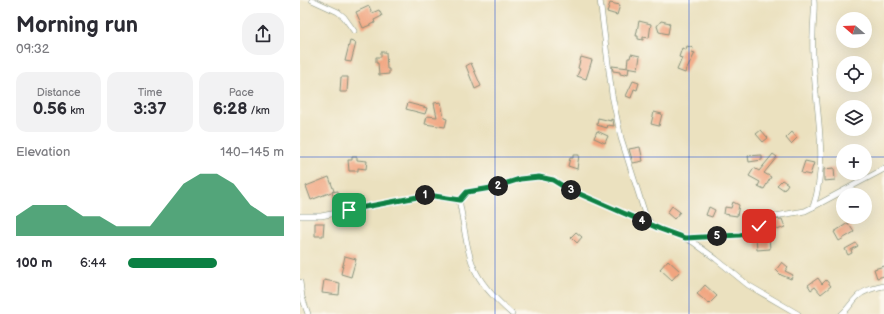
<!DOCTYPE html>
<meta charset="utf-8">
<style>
:root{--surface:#fff;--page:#f2f2f3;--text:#2b2b33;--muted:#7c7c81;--accent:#0b8043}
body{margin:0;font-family:"Balsamiq Sans",sans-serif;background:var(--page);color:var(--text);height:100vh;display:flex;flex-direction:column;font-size:15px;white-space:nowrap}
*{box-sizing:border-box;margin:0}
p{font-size:13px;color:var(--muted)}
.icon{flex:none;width:22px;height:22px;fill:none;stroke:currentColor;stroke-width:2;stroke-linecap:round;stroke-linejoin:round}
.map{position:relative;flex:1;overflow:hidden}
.details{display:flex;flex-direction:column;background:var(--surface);width:300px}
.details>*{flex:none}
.needle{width:26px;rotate:289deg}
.tools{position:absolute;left:536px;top:12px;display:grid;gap:8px}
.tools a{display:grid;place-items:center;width:36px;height:36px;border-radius:50%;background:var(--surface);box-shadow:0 4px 16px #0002;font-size:20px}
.pin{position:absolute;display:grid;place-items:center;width:34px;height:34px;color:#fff;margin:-17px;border-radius:8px;box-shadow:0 2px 6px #0006}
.km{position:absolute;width:20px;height:20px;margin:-10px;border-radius:50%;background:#222;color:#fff;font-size:11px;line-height:20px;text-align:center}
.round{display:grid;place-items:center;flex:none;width:42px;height:42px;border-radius:16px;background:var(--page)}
.overview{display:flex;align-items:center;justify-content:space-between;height:68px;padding:0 16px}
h1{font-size:22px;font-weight:600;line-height:30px}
.stats{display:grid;grid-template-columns:repeat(3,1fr);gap:6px;height:68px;padding:4px 16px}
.stats div{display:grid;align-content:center;border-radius:10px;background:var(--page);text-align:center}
.stats b{font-size:17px;font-weight:600}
.stats small{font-size:11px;font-weight:400}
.stats p{font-size:11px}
.chart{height:112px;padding:8px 16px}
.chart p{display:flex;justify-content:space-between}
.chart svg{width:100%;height:72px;margin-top:4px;fill:var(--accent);opacity:.7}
ul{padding:0 16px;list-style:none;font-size:13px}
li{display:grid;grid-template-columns:64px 48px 1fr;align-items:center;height:30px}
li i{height:10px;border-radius:5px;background:var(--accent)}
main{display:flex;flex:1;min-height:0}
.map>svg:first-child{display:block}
</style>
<main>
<section class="details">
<div class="overview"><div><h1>Morning run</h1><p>09:32</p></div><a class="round"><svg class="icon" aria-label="share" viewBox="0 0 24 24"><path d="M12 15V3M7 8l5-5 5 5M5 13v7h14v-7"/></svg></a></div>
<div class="stats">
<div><p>Distance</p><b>0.56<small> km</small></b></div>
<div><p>Time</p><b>3:37</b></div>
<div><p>Pace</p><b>6:28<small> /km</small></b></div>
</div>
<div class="chart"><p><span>Elevation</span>140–145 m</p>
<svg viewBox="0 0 160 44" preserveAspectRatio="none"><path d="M0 44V32L10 25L20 25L30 25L40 32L50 32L60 38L70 38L80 38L90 25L100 12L110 6L120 6L130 12L140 25L150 32L160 32V44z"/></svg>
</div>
<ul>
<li><b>100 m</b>6:44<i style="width:57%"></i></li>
</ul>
</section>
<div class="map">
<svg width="584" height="314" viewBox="0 0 584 314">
<rect width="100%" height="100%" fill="#fbf7ec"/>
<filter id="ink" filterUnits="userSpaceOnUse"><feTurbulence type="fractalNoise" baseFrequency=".025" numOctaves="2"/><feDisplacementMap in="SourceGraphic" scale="8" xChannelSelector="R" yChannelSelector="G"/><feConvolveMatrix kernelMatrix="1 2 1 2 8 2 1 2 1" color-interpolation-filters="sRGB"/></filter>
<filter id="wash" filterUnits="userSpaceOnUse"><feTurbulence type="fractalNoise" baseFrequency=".012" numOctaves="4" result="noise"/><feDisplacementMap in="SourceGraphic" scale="16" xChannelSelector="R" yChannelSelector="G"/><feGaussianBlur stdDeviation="0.9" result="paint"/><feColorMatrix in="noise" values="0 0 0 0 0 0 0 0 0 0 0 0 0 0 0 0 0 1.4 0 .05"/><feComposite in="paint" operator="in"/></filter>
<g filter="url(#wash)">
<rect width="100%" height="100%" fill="#ebe1bf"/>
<g id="blocks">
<g fill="#f1a580">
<polygon points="310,3 320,5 317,15 307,12"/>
<polygon points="69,6 72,13 79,10 82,16 74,20 75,23 63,28 56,12"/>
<polygon points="339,21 351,24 349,38 343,37 343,40 338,39 338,36 336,36"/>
<polygon points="361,21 370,23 368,34 359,32 357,26"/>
<polygon points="50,41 56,43 51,62 45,61"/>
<polygon points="387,46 393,48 392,52 395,53 385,73 377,70 382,58 379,57 382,48 386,50"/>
<polygon points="81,52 86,52 87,69 89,69 89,74 79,75 78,63 76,63 76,57 81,57"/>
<polygon points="331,54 340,56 338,69 327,67 328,58 330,58"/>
<polygon points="281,57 292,60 286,79 277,76 280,69 278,68"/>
<polygon points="171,63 181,86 175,89 166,66"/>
<polygon points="312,66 329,68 328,74 325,73 325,75 320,74 320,72 313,71"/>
<polygon points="41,77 48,77 47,92 40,92"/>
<polygon points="333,81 339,83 337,90 334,89 331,98 326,96"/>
<polygon points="141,102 144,118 147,119 145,127 125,124 127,116 137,117 134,103"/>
<polygon points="108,103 127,108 125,114 106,109"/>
<polygon points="354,112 362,114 359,126 351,124"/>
<polygon points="298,118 311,121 311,119 313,120 314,126 308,125 307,128 297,125"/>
<polygon points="461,130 468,138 463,142 456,134"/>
<polygon points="297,131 308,136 305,143 294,138"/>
<polygon points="492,132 497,138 491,144 486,138"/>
<polygon points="340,147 343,161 333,163 329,149"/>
<polygon points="473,154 477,157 464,173 471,177 464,189 458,186 460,182 449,176 454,168 459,171"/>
<polygon points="273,155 279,155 277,169 268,166 270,158 273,158"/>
<polygon points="462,155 462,160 449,162 448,156"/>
<polygon points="52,157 57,157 57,160 67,161 66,169 58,168 58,171 49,171 48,160 52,160"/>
<polygon points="505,161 514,163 510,175 501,173"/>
<polygon points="534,168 535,180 524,181 524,169"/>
<polygon points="29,177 34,191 11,200 6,186"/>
<polygon points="482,180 488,184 484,190 477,185"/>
<polygon points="38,191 41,206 36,208 32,192"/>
<polygon points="433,202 439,205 437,216 424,214 425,207 431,208"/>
<polygon points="372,206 380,212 374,219 367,213"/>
<polygon points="409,207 415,210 412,217 406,215"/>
<polygon points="482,219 485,227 477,230 473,220"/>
<polygon points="15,223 24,223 23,236 15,236"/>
<polygon points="548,223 554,232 539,241 534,232"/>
<polygon points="461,231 463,238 469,238 470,249 457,250 456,236 453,237 453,235"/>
<polygon points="276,232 282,237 277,243 271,237"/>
<polygon points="556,243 558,246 551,250 552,253 548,255 545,249"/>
<polygon points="45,256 56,259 51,277 41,274"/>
<polygon points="368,260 380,271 372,280 360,269"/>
<polygon points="482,262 488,267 485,271 493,275 491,279 481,275 476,270"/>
<polygon points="584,266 584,276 577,278 574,269"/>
<polygon points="518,278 522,284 526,280 531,286 521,294 515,287 511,290 508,285"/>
<polygon points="24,280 40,283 39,295 22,293"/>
<polygon points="405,285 417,296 409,304 397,294"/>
</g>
</g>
</g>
<g filter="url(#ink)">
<use href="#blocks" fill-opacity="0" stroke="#858f7a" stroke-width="1"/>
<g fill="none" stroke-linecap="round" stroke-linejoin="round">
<defs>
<g id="street">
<polyline points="12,0 38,12 44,17 54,31"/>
<polyline points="300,0 312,95 321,138 346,217 352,225"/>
<path d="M 159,200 C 164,222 166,253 176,272 C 184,288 199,302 212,314"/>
<path d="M 513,207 C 528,163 517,116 514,71 C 513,58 512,46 513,34 C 513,22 515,11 514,0"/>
<polyline points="0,216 21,216 128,195 159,200 167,192 191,188 219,179 239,177 253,180 266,188 360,229 376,234 393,242 416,259 448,285 498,314"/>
<polyline points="386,238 441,235 449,233 469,217 505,211 513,207 584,169"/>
<polyline points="0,282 2,297 8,314"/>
<path d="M 542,314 C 548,309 551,303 557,297 C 564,290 575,288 584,286"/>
</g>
</defs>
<use href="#street" stroke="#858f7a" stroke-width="6"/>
<use href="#street" stroke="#fff" stroke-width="5"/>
</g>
</g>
<g fill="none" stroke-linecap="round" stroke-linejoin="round" filter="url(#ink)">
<defs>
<polyline id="route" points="49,210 128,195 160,200 167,192 191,188 220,179 239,177 253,180 266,188 360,229 385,238 440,235 449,233 459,226"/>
</defs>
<use href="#route" stroke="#fff" stroke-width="8"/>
<use href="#route" stroke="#0b8043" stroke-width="5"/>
</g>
<path fill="none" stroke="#1d4ed8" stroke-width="1" stroke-opacity="0.55" d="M 195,0 L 195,314M 389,0 L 389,314M 0,157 L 543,157M 565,157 L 584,157"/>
</svg>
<div class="tools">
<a><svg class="needle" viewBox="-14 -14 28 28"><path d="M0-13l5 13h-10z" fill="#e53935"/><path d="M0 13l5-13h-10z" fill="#7c7c81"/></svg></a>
<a><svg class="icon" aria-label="locate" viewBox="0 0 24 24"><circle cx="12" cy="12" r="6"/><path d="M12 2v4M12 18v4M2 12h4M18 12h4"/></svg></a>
<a><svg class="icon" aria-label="layers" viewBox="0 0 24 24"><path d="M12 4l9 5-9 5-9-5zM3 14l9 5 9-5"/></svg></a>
<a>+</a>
<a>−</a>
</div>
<div class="pin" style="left:49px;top:210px;background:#1e9e55"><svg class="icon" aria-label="arrive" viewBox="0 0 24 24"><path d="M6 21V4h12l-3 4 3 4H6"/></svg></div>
<div class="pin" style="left:459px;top:226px;background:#d93025"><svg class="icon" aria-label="check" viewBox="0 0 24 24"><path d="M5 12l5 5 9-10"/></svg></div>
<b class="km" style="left:125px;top:195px">1</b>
<b class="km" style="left:198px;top:186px">2</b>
<b class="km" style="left:271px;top:190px">3</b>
<b class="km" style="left:342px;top:221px">4</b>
<b class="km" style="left:417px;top:236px">5</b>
</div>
</main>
